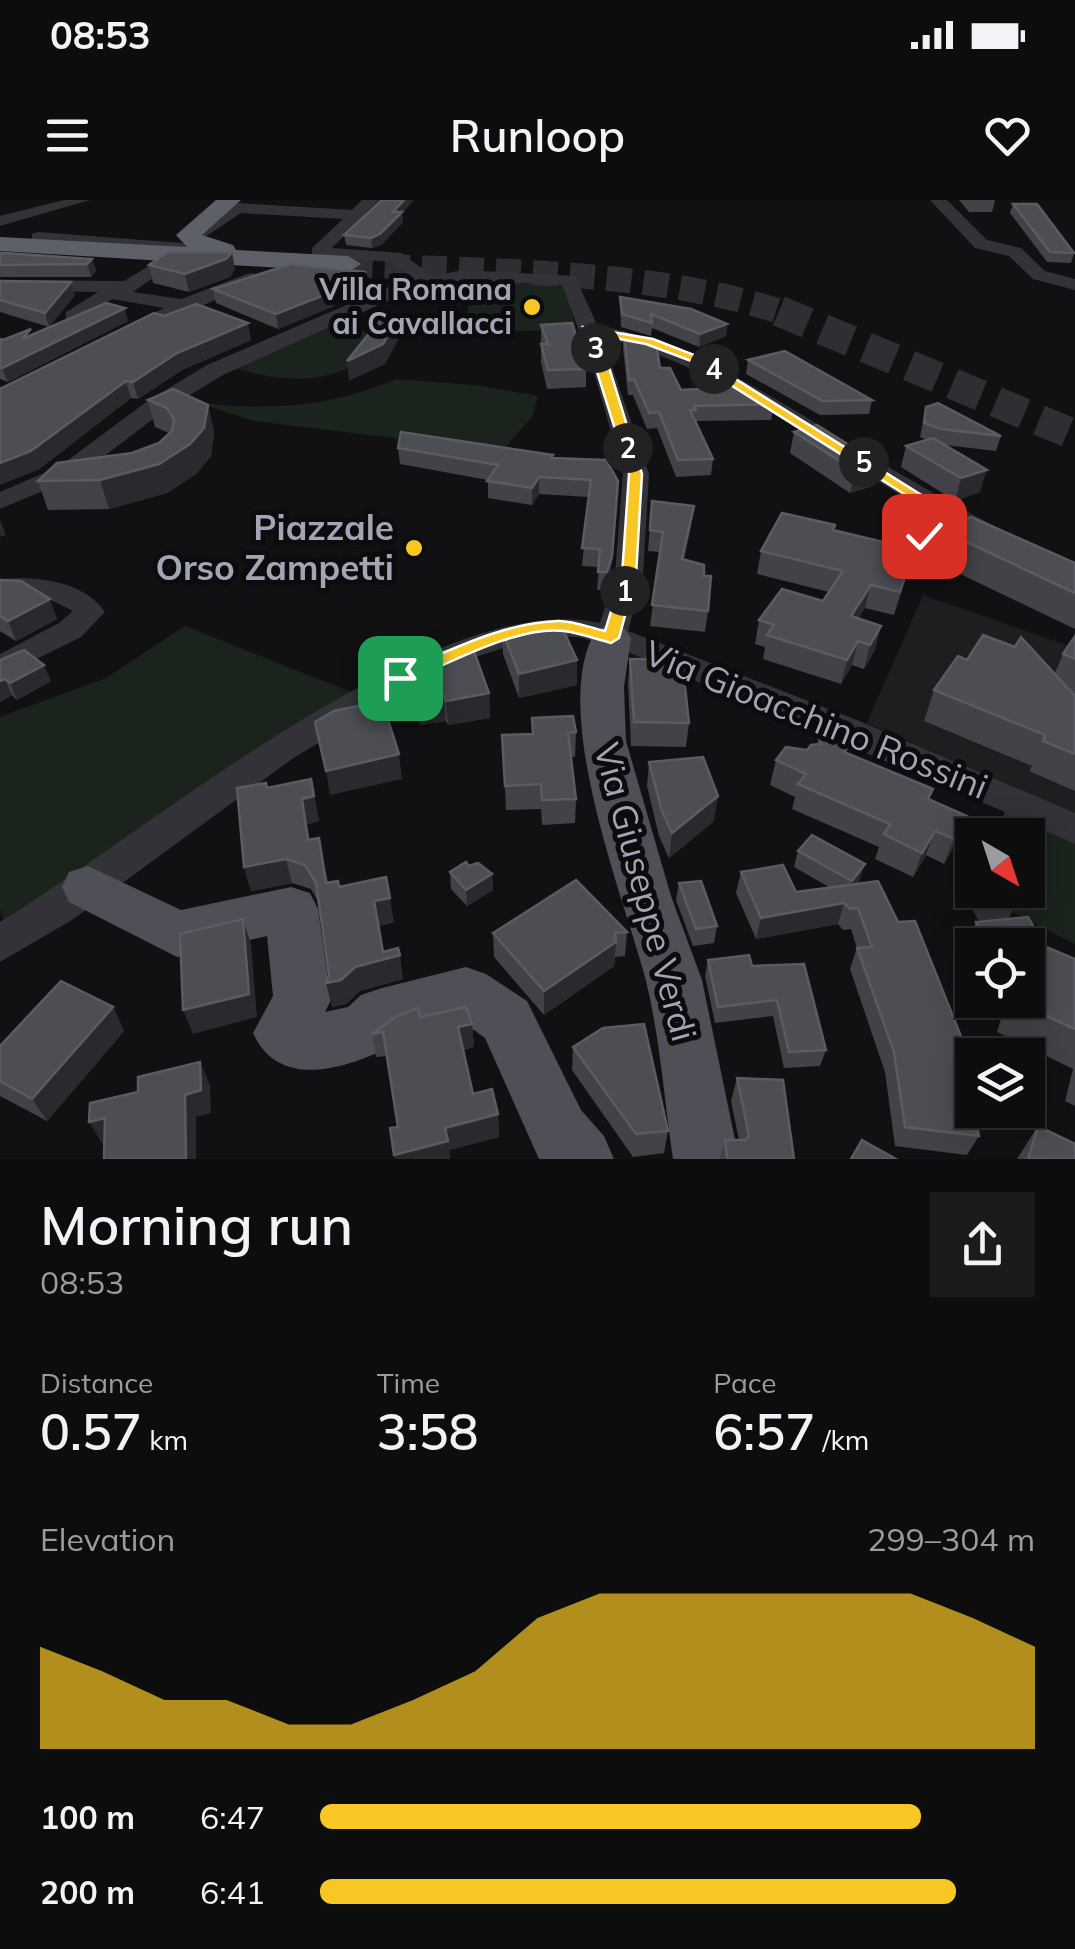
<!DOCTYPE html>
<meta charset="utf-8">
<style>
:root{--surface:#0d0d0e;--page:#1b1b1c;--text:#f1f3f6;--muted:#9a9c9e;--line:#2d2d2e;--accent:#f9c724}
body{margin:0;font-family:Mulish,sans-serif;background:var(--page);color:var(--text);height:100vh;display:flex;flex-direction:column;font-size:38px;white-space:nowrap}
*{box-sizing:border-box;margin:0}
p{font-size:32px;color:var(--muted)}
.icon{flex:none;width:55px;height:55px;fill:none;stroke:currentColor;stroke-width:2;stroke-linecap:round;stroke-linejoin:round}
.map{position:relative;height:959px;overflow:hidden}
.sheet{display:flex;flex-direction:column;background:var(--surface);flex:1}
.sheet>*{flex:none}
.needle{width:65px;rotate:141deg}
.tools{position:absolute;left:955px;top:618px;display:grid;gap:20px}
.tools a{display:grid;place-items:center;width:90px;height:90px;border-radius:0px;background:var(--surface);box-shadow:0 5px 25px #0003,0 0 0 2px var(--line);font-size:50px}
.pin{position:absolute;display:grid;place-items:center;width:85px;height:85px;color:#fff;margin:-42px;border-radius:20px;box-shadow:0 5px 15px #0006}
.km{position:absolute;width:50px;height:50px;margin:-25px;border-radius:50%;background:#222;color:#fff;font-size:28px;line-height:50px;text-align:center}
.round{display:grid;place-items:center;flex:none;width:105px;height:105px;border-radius:0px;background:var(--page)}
.overview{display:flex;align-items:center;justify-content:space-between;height:170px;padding:0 40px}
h1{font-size:55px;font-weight:600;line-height:75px}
.figures{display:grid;grid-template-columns:repeat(3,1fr);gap:15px;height:170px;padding:10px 40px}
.figures div{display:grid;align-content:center}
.figures b{font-size:50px;font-weight:600}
.figures small{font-size:28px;font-weight:400}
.figures p{font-size:28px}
.chart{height:280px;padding:20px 40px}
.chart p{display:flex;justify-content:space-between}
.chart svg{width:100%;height:180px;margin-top:10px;fill:var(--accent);opacity:.7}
ul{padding:0 40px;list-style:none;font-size:32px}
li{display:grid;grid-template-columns:160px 120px 1fr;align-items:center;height:75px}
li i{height:25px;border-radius:12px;background:var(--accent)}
.status{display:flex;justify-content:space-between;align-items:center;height:70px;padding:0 50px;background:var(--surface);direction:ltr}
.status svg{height:28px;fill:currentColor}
header{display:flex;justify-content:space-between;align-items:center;height:130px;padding:0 40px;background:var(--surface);font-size:45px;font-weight:600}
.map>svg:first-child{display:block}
</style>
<div class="status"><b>08:53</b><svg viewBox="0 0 49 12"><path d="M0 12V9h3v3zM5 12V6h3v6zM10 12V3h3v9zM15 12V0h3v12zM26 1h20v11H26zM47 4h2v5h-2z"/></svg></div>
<header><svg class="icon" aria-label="menu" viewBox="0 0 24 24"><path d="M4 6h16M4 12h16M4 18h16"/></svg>Runloop<svg class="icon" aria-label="heart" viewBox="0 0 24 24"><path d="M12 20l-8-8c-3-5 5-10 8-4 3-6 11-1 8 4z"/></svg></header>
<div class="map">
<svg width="1075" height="959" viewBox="0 0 1075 959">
<rect width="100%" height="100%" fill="#111113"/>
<polygon fill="#1e1d20" points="923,395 1075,448 1075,615 867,523"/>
<g fill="#1b231d">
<polygon points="466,80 564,85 577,130 462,132 469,105 449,104 468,85"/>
<path d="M 337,122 L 369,133 L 378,144 C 345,187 280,184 233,167 Z"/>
<path d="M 396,179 L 475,185 L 538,196 L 532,217 L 502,251 L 253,221 L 196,202 C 266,212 331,207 396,179 Z"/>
<polygon points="185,426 351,492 6,729 0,709 0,517 106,478"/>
<polygon points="1033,619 1075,639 1075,744 994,703 1000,690 1028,690 1028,635"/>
</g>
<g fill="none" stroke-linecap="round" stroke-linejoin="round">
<path stroke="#2e2f33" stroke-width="25" stroke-dasharray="25 12" stroke-linecap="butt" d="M 348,64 C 489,73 654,68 787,114"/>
<polyline stroke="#2e2f33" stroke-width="31" stroke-dasharray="31 16" stroke-linecap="butt" points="779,111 1075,235"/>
<g fill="#323238" fill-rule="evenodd">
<polygon points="64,0 90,0 0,26 0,16"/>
<path d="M 362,0 L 379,0 L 332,48 L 401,53 L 433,76 L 463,70 L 575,76 L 597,125 C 691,144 764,192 845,241 C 920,286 994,330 1075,364 L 1075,383 L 957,328 L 929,345 L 929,361 L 935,372 L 931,378 L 911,378 C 891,348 908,331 937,317 C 834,258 718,162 602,138 L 649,274 L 643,375 L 628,431 L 857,520 L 1075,613 L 1075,644 L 1036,627 L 1028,645 L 1028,635 L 995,635 L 1005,612 L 623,450 L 579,437 L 536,437 L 470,459 L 408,488 L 292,559 L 72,720 L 0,762 L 0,722 C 141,637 436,385 600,423 L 615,375 L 623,274 L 592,165 L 562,85 L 463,80 L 405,93 L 223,175 L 165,210 L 78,276 L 0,309 L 0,292 L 60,266 L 149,200 L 207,165 L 393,85 L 415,80 L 391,62 L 312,56 L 312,48 L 343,19 L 241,13 L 205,37 L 191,34 L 238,3 L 352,10 Z"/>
<polygon points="930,0 947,0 987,40 1021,48 1045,71 1075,79 1075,90 1033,79 1009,56 975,48"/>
<polygon points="38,32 182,43 190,48 182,53 32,40 32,34"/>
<polygon points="167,55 173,56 173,64 133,92 181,99 247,74 253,73 262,78 125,142 118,140 118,132 164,108 112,99 73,122 66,120 66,112 98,92 0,90 0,80 124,81"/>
<path d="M 0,379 C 36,376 83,380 105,412 L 81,437 L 0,477 L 0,454 L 59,423 L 73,411 L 47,398 L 0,397 Z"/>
<polygon points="972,689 1012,690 1009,702 1013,710 1007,722 993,727 979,722 969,703"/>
</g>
<g fill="#4e4f57" fill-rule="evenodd">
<path d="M 611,425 L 625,429 L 631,438 L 624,487 L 626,541 L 671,696 L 702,780 L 739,959 L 673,959 C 664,899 660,836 645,777 C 623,695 547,505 597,429 Z"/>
<path d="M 88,666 L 181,710 L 291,687 L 310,693 L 318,709 L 331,800 L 325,812 L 348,807 L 361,795 L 382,788 L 466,767 L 486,774 L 527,801 L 581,910 L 604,936 L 614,959 L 539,959 L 485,838 L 459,819 C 441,824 415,827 399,836 C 392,840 388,847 381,851 C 336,872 277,886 253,833 L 273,796 L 267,736 L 177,757 L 69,702 L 62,687 L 69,672 Z"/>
</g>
<polygon fill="#5e6069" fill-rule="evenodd" points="216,0 241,0 202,35 233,45 236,50 348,56 361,64 348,72 0,51 0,37 187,47 176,35"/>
</g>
<g fill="#424248">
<polygon points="959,0 994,0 995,1 992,12 969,12"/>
<polygon points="1013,4 1074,53 1071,63 1047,62 1010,13"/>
<polygon points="402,13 403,22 381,45 372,48 346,45 344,35"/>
<polygon points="0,53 92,59 96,71 91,77 0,77"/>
<polygon points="149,65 235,69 230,77 189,92 153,83"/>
<polygon points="366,72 367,86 333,100 334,106 278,129 216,103 213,89"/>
<polygon points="0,81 71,82 75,95 49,127 0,112"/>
<polygon points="620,97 727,124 726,136 699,147 652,128 651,136 621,127"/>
<polygon points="128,121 8,182 0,179 0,139 3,140"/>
<polygon points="541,125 586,169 586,187 547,189 541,162"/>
<polygon points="624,133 681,190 713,188 714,183 774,204 771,220 696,221 713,259 711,275 676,277 657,228 647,229 633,195 628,195 623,148"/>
<polygon points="251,140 182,170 138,199 131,198 38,270 0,189"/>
<polygon points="748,160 872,200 869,214 820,215 746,174"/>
<polygon points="148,200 208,205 214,232 211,256 197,273 167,293 109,309 48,310 38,281 132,253 159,243 169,233 155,227"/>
<polygon points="926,207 1001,236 996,251 945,245 980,292 955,301 901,267 906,246 927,240 920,237"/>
<polygon points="794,232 879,264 873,286 850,293 790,253"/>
<polygon points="398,248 553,255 553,258 606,260 611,374 606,390 597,390 599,367 582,366 589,297 539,294 532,305 488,298 488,280 400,264"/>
<polygon points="652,301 691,326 684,360 704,376 708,411 705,432 650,426 660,352 648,351"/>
<polygon points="834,331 913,354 894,415 865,408 858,418 875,450 864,469 852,465 841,484 763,459 765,447 755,444 759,420 823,401 829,392 757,374 761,351"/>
<polygon points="943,331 1075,363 1075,429 933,361"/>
<polygon points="0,380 57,419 16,441 0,431"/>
<polygon points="502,430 577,485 519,498 503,454"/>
<polygon points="1075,436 1075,494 1073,494 1075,496 1075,591 1029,571 1032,566 924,521 934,490 967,460 1055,473 1063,454"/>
<polygon points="630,459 689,523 686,547 631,546 628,483"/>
<polygon points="0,460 51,481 17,500 12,495 0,502"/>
<polygon points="408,467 489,493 490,518 448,525 446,521 420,525 411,491"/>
<polygon points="532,518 576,532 575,557 570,557 576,599 575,623 542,625 541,609 506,610 502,535 532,534"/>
<polygon points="820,531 847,553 930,599 957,641 944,664 926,655 913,677 875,659 879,647 792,609 795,597 770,585 776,560 807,550 817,544"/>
<polygon points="649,562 714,621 669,658 659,636 647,586"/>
<polygon points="311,579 319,621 307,624 310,640 319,638 328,683 339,687 394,722 379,726 383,752 403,779 360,791 346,804 332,807 319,703 311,689 292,683 251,691 244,667 267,588"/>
<polygon points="798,651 859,681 857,684 898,722 970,859 965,869 979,936 967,955 895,946 885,872 850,769 857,748 851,729 843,730 838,724 756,739 736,693 741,672 796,692 829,687 794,667"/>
<polygon points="450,672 492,674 493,690 467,706 451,689"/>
<polygon points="679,683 717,726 714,743 693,746 676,700"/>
<polygon points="976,722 1044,746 1075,759 1075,906 1065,901 1073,869 997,832 1002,816 980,805 982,800 1028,800 1028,745 972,745 972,777 961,754"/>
<polygon points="627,732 625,756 615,757 614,766 544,815 494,757 493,733"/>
<polygon points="708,760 752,766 826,850 820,866 784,868 773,816 715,823 705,776"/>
<polygon points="113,807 124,831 47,921 0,896 0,846"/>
<polygon points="420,817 472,824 474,847 463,850 473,894 498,914 499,937 449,950 450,959 395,959 390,928 398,927 387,856 376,857 372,834"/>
<polygon points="573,847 668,931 664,953 633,957 572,870"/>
<polygon points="737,878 794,959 720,959 725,940 739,940 731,901"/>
<polygon points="1038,926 1075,959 1017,959"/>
</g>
<g fill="#2a2a2e">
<polygon points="404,0 414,0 402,13 403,22 381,45 372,48 371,38"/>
<polygon points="232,52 235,69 230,77 189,92 185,74"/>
<polygon points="92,59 96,71 91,77 87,64"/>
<polygon points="366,72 367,86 333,100 334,106 278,129 276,114 324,89"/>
<polygon points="71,82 75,95 49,127 45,113"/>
<polygon points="125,108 128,121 8,182 2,168"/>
<polygon points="396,121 398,140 385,164 349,181 347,161"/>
<polygon points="248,123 251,140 182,170 138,199 133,182 177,153"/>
<polygon points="727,124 726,136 699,147 700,134"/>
<polygon points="126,181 131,198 38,270 0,285 0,263"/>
<polygon points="208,205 214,232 211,256 197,273 167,293 109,309 100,280 159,264"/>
<polygon points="879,264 873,286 850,293 855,271"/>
<polygon points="987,270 980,292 955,301 961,278"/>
<polygon points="539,277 539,294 532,305 532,288"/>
<polygon points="617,297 611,374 606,390 607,372"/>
<polygon points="694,306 691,326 679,380 682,359"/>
<polygon points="0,320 6,335 0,337"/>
<polygon points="871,385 865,408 845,440 851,416"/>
<polygon points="50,399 57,419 16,441 8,421"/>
<polygon points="881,426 875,450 864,469 870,445"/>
<polygon points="858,441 852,465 841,484 847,460"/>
<polygon points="577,460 577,485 519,498 519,474"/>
<polygon points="44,465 51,481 17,500 10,483"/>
<polygon points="5,479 12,495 0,502 0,481"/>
<polygon points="489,493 490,518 448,525 446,501"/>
<polygon points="444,496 446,521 420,525 417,501"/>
<polygon points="399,554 402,579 330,595 326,571"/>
<polygon points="311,579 319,621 307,624 313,665 302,599"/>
<polygon points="718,596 714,621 669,658 672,633"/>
<polygon points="967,616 957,641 944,664 954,639"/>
<polygon points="935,631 926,655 913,677 922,653"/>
<polygon points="286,659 292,683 251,691 244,667"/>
<polygon points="865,664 859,681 846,697 852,681"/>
<polygon points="492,674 493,690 467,706 466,690"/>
<polygon points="390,698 394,722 379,726 374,701"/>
<polygon points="844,703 838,724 756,739 761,718"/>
<polygon points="243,719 251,744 257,817 193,834 183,810"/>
<polygon points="616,742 614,766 544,815 544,791"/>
<polygon points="400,755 403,779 360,791 346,804 332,807 326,783 355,767"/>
<polygon points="113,807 124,831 47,921 32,899"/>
<polygon points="472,824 474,847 460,850 458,827"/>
<polygon points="200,862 210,885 211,913 196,917 196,959 186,959 185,895"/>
<polygon points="498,914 499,937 449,950 450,959 395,959 394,955 445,928"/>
<polygon points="105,918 118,941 103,945 89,922"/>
</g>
<g fill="#4d4d54" stroke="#5a5b63" stroke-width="2.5">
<polygon points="382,0 404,0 393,12 402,12 380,34 371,38 344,35"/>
<polygon points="1013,4 1037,4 1074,53 1050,52"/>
<polygon points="168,52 232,52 226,59 185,74 149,65"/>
<polygon points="0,53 5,53 92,59 87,64 0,65"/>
<polygon points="291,64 366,72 324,89 332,92 276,114 213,89"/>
<polygon points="0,81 71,82 45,113 0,100"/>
<polygon points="620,97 691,109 727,124 700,134 651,114 652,123 622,114"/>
<polygon points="106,103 125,108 2,168 0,167 0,139 3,140 31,129 22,139"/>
<polygon points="196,104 248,123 177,153 133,182 126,181 31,251 0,263 0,189 154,113 164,116"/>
<polygon points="387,111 396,121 383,144 347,161"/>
<polygon points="572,123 586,169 548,170 541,144 548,144 541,125"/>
<polygon points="624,133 656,143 660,168 670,168 681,190 716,188 714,183 741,182 774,204 694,206 696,210 690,210 713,259 678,260 659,212 649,213 634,179 629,180"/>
<polygon points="785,151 872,200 823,201 748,160"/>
<polygon points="173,189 208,205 204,228 190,244 159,264 100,280 38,281 57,263 132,253 159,243 172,231 174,219 167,208 148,200"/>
<polygon points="938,203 1001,236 941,229 924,223 926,207"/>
<polygon points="817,225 879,264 855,271 794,232"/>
<polygon points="401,232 553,255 551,258 606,260 618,281 612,357 607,372 598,372 600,349 582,348 591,280 539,277 532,288 487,281 498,265 398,248"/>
<polygon points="933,238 987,270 961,278 906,246"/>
<polygon points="652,301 694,306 682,359 704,365 704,376 711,376 708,411 652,405 663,332 650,330"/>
<polygon points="782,313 835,325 833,330 909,348 913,354 900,392 871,385 851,416 881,426 870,445 858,441 847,460 767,435 774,425 759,420 782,389 823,401 843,371 761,351"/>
<polygon points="971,317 1075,363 1075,393 943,331"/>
<polygon points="0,380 21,381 50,399 8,421 0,416"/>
<polygon points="559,421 577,460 519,474 502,430"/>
<polygon points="983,435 1015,447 1021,437 1075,496 1075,554 1043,541 1045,535 934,490 958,456 967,460"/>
<polygon points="1075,436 1075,459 1063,454"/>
<polygon points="472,446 489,493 446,501 444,496 417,501 408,467 441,452"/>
<polygon points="24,450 44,465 10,483 5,479 0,481 0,460"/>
<polygon points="630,459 682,460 689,523 634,522"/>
<polygon points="382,501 399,554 326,571 315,522 334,511"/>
<polygon points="573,516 576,532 568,533 576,599 542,600 541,584 505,586 502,535 533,534 532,518"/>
<polygon points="820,531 850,544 844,552 933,589 928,599 967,616 954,639 935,631 922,653 884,634 890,624 798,584 806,574 776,560 786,547 807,550 811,545 821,544"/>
<polygon points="703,557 718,596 672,633 662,611 649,562"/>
<polygon points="311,579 314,596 302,599 308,640 319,638 326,683 338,681 339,687 386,677 390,698 374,701 383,752 398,748 400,755 355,767 341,780 326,783 329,775 316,683 305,665 286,659 244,667 237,588 266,583 267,588"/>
<polygon points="812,635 865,664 852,681 798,651"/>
<polygon points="466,662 469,666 478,663 492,674 466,690 450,672"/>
<polygon points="783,665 796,692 878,681 898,722 915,721 970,859 963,860 979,936 905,927 894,852 857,748 872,747 858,708 850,709 844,703 761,718 741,672"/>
<polygon points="576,680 627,732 615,733 616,742 544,791 493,733"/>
<polygon points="701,681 717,726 696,729 679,683"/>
<polygon points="1028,717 1044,746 1075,759 1075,829 1014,801 1028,800 1028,745 988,745 976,722"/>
<polygon points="243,719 249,794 183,810 180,734"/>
<polygon points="749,755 752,766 804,764 826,850 789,852 777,800 718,807 708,760"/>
<polygon points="61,781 113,807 32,899 0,881 0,846"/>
<polygon points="466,807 472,824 458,827 473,894 492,889 498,914 445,928 448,941 394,955 390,928 398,927 383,832 372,834 397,816 418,808 420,817"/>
<polygon points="644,824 668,931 636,934 573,847 603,828"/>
<polygon points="200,862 201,890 185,895 186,959 104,959 105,918 89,922 90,903 138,892 138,877"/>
<polygon points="737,878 783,880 794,959 727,959 725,940 745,940 749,936"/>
<polygon points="1038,926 1075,944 1075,959 1028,959"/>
<polygon points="862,940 896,959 851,959"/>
</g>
<path fill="#f9c724" stroke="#fff" stroke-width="2.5" d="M 583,127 L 653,139 L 702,158 L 960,319 L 929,339 L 919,339 L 919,333 L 944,319 L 694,162 L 646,144 L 594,134 L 608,164 L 642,274 L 636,375 L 619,438 L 611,443 C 596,439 580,433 564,431 C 518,425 448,464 405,482 L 394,482 L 394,474 C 445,453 503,422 559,421 C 574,421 591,428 605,431 L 622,375 L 629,274 Z"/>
<g fill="#f9c724" stroke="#0c0c0e" stroke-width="4">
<circle cx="532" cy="107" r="10"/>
<circle cx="414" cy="348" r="10"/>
</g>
<g text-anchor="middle" stroke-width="10" stroke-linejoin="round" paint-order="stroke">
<g font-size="30" font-weight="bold" fill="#a2a6b4" stroke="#0c0c0e" text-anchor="end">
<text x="512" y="100">Villa Romana<tspan x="512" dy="34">ai Cavallacci</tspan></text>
</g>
<g font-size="35" font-weight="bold" fill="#a2a6b4" stroke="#0c0c0e" text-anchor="end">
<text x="394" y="340">Piazzale<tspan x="394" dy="40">Orso Zampetti</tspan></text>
</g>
<g font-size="35" fill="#a2a6b4" stroke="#0c0c0e">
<text transform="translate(816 520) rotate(22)" y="12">Via Gioacchino Rossini</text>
<text transform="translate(645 692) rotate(75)" y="12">Via Giuseppe Verdi</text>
</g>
</g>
</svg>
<div class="tools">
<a><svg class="needle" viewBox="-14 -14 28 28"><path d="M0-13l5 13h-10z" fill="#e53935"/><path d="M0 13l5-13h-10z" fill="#9a9c9e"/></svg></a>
<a><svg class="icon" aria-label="locate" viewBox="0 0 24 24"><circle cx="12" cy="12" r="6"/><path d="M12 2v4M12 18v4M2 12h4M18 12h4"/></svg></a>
<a><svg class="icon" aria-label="layers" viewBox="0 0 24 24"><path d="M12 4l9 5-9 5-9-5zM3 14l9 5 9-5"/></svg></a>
</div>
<div class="pin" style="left:400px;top:478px;background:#1e9e55"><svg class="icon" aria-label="arrive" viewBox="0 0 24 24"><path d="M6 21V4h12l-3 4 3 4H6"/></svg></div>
<div class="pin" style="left:924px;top:336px;background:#d93025"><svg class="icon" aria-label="check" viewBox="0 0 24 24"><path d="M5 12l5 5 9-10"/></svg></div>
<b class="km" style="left:625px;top:391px">1</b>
<b class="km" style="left:628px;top:248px">2</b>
<b class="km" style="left:596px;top:148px">3</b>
<b class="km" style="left:714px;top:169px">4</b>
<b class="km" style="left:864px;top:262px">5</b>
</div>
<section class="sheet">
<div class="overview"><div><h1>Morning run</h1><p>08:53</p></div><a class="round"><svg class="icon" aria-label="share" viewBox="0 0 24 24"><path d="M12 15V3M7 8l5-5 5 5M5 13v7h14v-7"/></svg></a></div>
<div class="figures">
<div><p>Distance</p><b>0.57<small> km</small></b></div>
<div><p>Time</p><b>3:58</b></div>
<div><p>Pace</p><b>6:57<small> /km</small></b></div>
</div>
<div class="chart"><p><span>Elevation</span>299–304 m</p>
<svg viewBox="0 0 160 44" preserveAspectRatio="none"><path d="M0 44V19L10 25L20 32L30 32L40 38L50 38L60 32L70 25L80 12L90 6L100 6L110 6L120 6L130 6L140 6L150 12L160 19V44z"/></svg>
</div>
<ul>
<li><b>100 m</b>6:47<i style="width:84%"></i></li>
<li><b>200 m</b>6:41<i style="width:89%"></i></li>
</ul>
</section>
